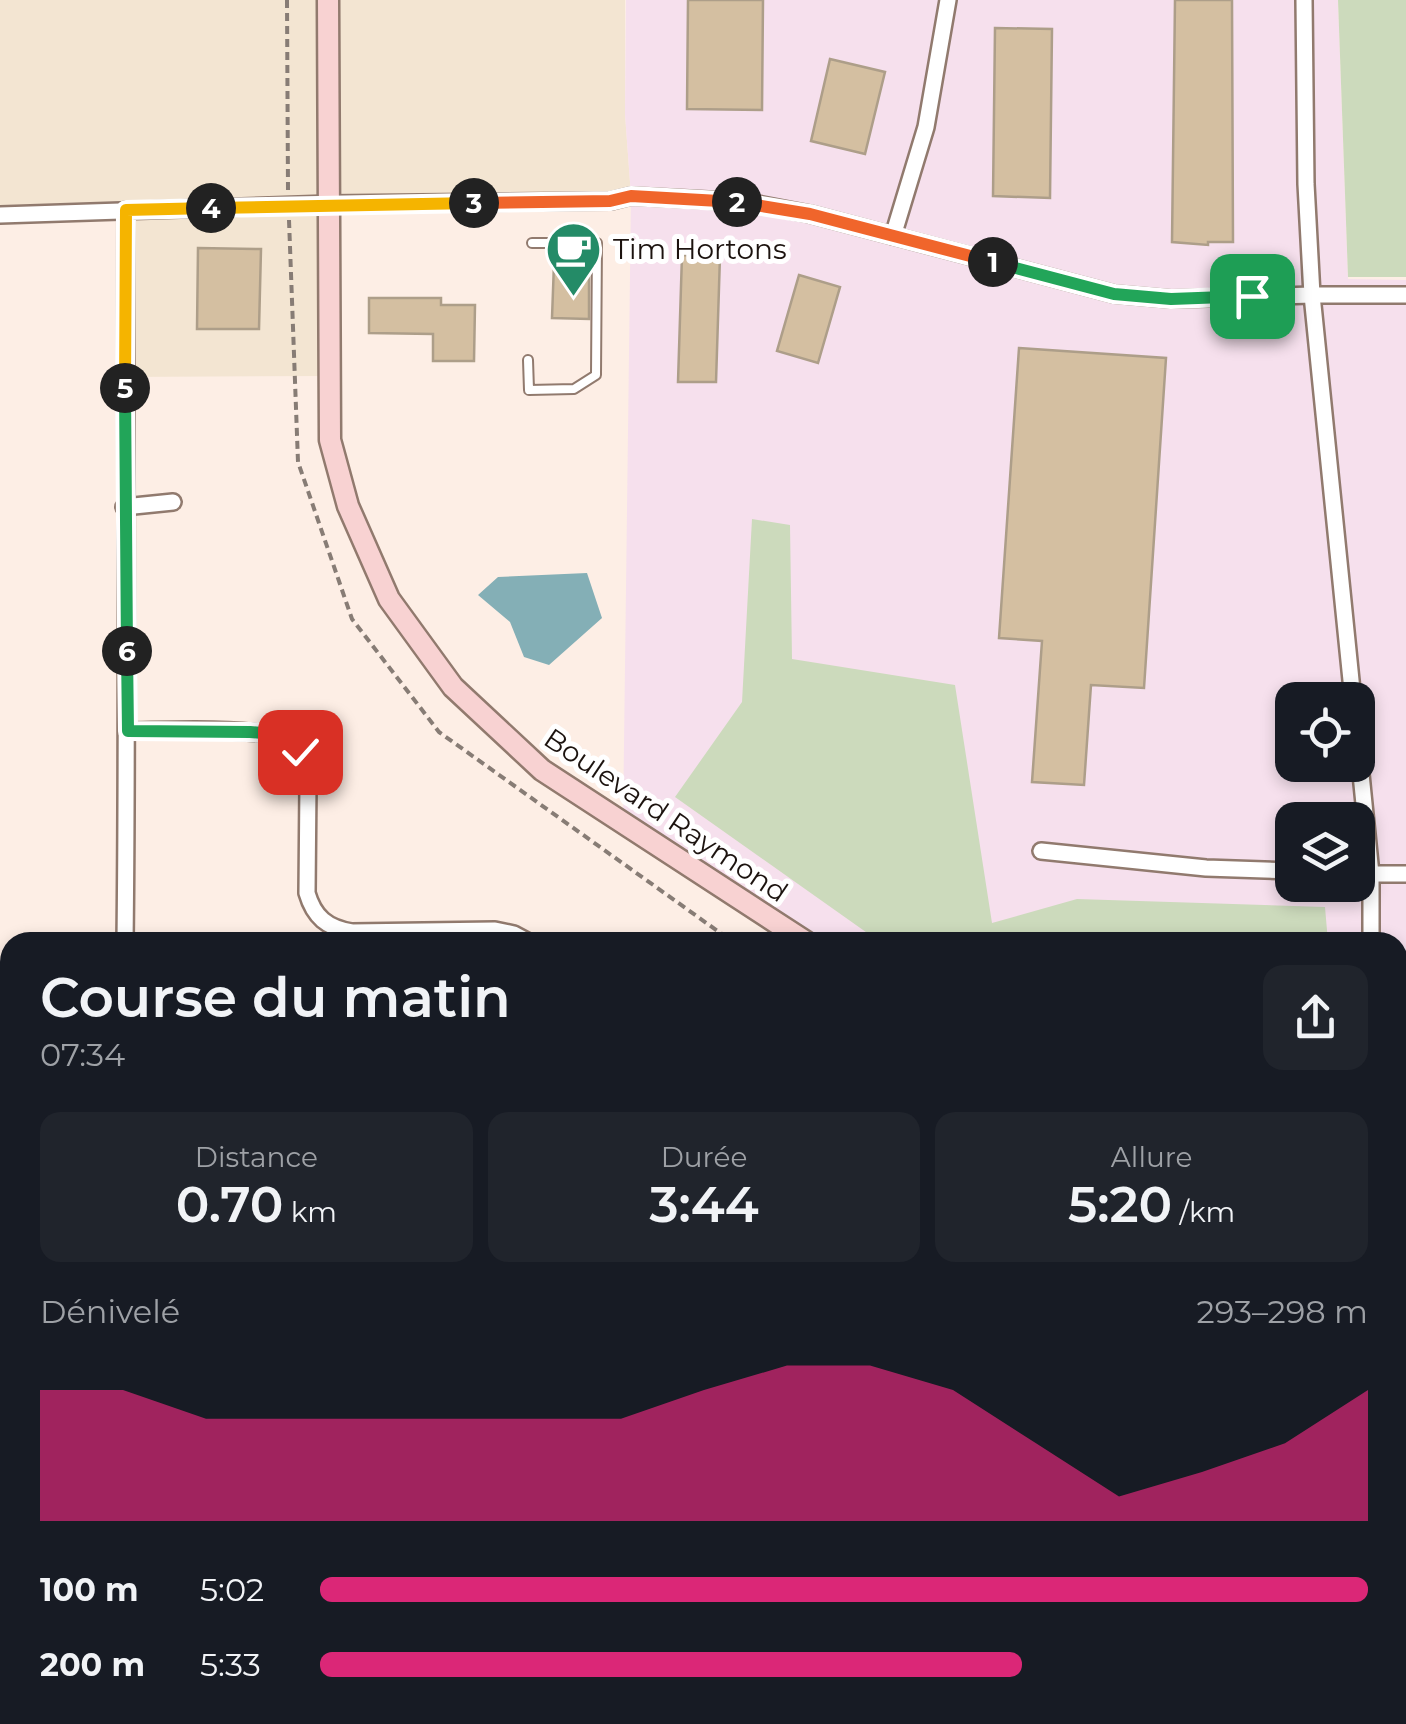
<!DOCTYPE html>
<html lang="fr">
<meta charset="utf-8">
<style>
:root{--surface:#171b24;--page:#20242c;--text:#f1f3f6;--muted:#9ea1a6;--accent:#db2777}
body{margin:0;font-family:Montserrat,sans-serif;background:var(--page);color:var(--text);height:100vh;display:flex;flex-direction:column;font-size:38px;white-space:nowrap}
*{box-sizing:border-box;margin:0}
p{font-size:32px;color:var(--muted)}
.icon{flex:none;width:55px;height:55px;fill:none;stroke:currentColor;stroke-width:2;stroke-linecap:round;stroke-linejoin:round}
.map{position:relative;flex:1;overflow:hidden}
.panel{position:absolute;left:0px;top:932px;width:1408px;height:792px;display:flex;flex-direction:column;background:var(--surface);border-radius:30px 30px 0 0;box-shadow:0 5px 15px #0003}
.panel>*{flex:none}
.controls{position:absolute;left:1275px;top:682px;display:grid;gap:20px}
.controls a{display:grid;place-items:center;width:100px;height:100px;border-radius:20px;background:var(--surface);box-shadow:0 5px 15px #0003;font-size:50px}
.pin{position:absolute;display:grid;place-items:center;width:85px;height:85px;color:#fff;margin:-42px;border-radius:20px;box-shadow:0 5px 15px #0006}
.km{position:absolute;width:50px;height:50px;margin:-25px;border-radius:50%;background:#222;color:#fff;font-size:28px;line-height:50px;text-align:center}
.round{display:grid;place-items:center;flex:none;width:105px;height:105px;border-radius:20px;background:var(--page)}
.head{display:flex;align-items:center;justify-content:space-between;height:170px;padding:0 40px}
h1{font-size:55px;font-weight:600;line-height:75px}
.figures{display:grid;grid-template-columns:repeat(3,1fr);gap:15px;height:170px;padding:10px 40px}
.figures div{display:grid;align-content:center;border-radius:20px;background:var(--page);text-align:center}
.figures b{font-size:50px;font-weight:600}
.figures small{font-size:28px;font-weight:400}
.figures p{font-size:28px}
.chart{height:280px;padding:20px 40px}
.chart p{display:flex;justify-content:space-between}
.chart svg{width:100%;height:180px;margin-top:10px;fill:var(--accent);opacity:.7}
ul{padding:0 40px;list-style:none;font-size:32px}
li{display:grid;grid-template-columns:160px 120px 1fr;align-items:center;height:75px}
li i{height:25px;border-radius:12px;background:var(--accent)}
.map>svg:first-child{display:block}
</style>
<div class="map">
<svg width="1406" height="1724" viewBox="0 0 1406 1724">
<rect width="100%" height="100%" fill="#fdeee5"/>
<polygon fill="#f3e5d2" points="0,0 625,0 625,114 631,196 328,205 328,376 125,377 126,211 0,215"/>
<g fill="#f6e0ed" fill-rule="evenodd">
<path d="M 626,0 L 1338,0 L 1348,279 L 1406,280 L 1406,1346 L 1398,1340 L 1398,942 L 806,942 L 623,823 L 631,196 L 625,114 ZM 1292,700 L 1358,700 L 1358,765 L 1292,765 ZM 1292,820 L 1358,820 L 1358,885 L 1292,885 Z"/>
<polygon points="1398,1356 1406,1361 1406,1724 1281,1724 1281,1715 1398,1715"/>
</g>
<g fill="#ccdabc">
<polygon points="1338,0 1406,0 1406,277 1348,277"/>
<polygon points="752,519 790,525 792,659 955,685 992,923 1077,899 1325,907 1328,942 880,942 675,797 742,702"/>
</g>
<polygon fill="#84afb6" points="587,573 602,618 549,665 524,657 510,622 478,595 498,577"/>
<g fill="#d4bfa1" stroke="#ad9e89" stroke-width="2.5">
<polygon points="688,0 763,0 762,110 687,109"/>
<polygon points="1175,0 1232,0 1233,242 1208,242 1208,245 1172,242"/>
<polygon points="995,28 1052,29 1050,198 993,196"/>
<polygon points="830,59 885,72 865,154 811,141"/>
<polygon points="198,248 261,249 259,329 197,329"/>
<polygon points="682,255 720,256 716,382 678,382"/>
<polygon points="554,263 589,265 589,319 552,318"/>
<polygon points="799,275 840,287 818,363 777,351"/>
<polygon points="369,298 441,298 441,305 475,305 474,361 433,361 433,334 369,333"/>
<polygon points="1019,348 1166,358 1144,688 1091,685 1084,785 1032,782 1042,641 999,638"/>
</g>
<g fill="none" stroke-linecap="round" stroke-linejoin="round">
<defs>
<g id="lane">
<polyline points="528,360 529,390 574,389 596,375 597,243 532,243"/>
<polyline points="1398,1122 1406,1122"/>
<polyline points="1398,1651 1406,1654"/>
<polyline points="1398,1694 1406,1695"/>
</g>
<g id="street">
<polyline points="1304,0 1306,184 1312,295 1353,700"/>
<polyline points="0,215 328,204 611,201 631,196 747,202 810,214 1114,294 1171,299 1312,295 1406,295"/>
<polyline points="893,236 926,127 948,0"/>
<polyline points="124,507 173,502"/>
<path d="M 128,731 C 161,731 265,725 289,742 C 303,753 307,766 308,783 L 307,893 C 314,917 327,928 352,932 L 495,930 L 514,934 L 529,942"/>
<polyline points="1358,744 1371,874 1371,942"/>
<polyline points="1041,851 1206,868 1292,871"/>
<polyline points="1358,874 1406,874"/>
<path d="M 125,942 C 128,698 125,454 126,210"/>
<polyline points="0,1148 10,1148"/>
<polyline points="120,1715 120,1724"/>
<polyline points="318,1715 318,1724"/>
<polyline points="670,1724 676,1715"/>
<polyline points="1089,1724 1089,1715"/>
</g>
<g id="secondary">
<polyline points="328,0 330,440 348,506 389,599 453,687 542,770 806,942"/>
<polyline points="1398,1340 1406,1346"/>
<polyline points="1260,1724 1261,1715"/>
</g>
</defs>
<use href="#lane" stroke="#917a6e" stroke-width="12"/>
<use href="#street" stroke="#917a6e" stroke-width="20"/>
<use href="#secondary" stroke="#917a6e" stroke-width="25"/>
<g stroke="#877c75" stroke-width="4" stroke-dasharray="8 5" stroke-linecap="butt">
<polyline points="287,0 288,190"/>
<polyline points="289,220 298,462 352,619 439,732 733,942"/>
<polyline points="1235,1724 1235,1715"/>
</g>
<use href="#lane" stroke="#fff" stroke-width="8"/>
<use href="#street" stroke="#fff" stroke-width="15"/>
<use href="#secondary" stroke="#f8d2d2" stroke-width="20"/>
</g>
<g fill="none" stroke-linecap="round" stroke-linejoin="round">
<defs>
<polyline id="split-1" points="993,262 1114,294 1171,299 1252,296"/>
<polyline id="split-2" points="737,202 810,214 993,262"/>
<polyline id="split-3" points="474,203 610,201 631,196 737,202"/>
<polyline id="split-4" points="211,208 474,203"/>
<polyline id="split-5" points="125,388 126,210 211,208"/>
<polyline id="split-6" points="125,388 127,651"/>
<polyline id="split-7" points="127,651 128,731 250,732 273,734 287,741 300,752"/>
</defs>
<use href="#split-1" stroke="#fff" stroke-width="20"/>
<use href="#split-2" stroke="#fff" stroke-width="20"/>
<use href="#split-3" stroke="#fff" stroke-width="20"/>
<use href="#split-4" stroke="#fff" stroke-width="20"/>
<use href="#split-5" stroke="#fff" stroke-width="20"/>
<use href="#split-6" stroke="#fff" stroke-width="20"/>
<use href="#split-7" stroke="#fff" stroke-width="20"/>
<use href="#split-1" stroke="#22a559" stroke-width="12"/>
<use href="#split-2" stroke="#f0652b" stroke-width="12"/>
<use href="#split-3" stroke="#f0652b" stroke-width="12"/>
<use href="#split-4" stroke="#f5b400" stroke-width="12"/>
<use href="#split-5" stroke="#f5b400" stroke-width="12"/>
<use href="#split-6" stroke="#22a559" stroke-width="12"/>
<use href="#split-7" stroke="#22a559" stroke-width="12"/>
</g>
<defs>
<symbol id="cafe-pin" viewBox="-11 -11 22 30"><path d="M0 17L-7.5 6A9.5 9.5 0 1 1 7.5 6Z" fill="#248b67" stroke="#fff"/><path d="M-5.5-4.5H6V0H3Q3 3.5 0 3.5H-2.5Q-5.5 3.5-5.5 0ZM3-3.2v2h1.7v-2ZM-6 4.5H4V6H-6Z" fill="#fff"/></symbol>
</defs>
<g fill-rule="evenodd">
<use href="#cafe-pin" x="542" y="218" width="63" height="86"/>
</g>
<g text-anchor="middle" stroke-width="10" stroke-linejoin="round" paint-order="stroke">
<g font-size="28" fill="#1c130f" stroke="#fff" text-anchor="start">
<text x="613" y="259">Tim Hortons</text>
</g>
<g font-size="28" fill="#1c130f" stroke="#fff">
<text transform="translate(666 815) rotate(34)" y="10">Boulevard Raymond</text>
</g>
</g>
</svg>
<div class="controls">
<a><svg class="icon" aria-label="locate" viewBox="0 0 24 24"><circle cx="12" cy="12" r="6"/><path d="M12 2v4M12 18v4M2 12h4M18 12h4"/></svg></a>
<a><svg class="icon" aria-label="layers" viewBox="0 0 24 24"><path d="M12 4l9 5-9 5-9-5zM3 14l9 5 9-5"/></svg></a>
</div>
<div class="pin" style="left:1252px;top:296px;background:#1e9e55"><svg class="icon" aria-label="arrive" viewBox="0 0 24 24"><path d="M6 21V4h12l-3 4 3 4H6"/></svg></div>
<div class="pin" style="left:300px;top:752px;background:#d93025"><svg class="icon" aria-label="check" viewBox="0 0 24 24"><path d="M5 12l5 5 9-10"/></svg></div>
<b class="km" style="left:993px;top:262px">1</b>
<b class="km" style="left:737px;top:202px">2</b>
<b class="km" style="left:474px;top:203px">3</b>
<b class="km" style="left:211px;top:208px">4</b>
<b class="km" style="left:125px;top:388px">5</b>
<b class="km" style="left:127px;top:651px">6</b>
<section class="panel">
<div class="head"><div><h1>Course du matin</h1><p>07:34</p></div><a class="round"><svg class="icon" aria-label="share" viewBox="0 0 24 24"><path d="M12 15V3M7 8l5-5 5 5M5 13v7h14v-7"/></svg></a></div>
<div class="figures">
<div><p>Distance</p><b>0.70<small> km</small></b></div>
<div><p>Durée</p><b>3:44</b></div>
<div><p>Allure</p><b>5:20<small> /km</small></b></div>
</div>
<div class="chart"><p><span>Dénivelé</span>293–298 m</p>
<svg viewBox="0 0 160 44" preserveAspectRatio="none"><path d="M0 44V12L10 12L20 19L30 19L40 19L50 19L60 19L70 19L80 12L90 6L100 6L110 12L120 25L130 38L140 32L150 25L160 12V44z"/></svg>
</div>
<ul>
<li><b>100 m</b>5:02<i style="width:100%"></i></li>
<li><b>200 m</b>5:33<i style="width:67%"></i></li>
</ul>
</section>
</div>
